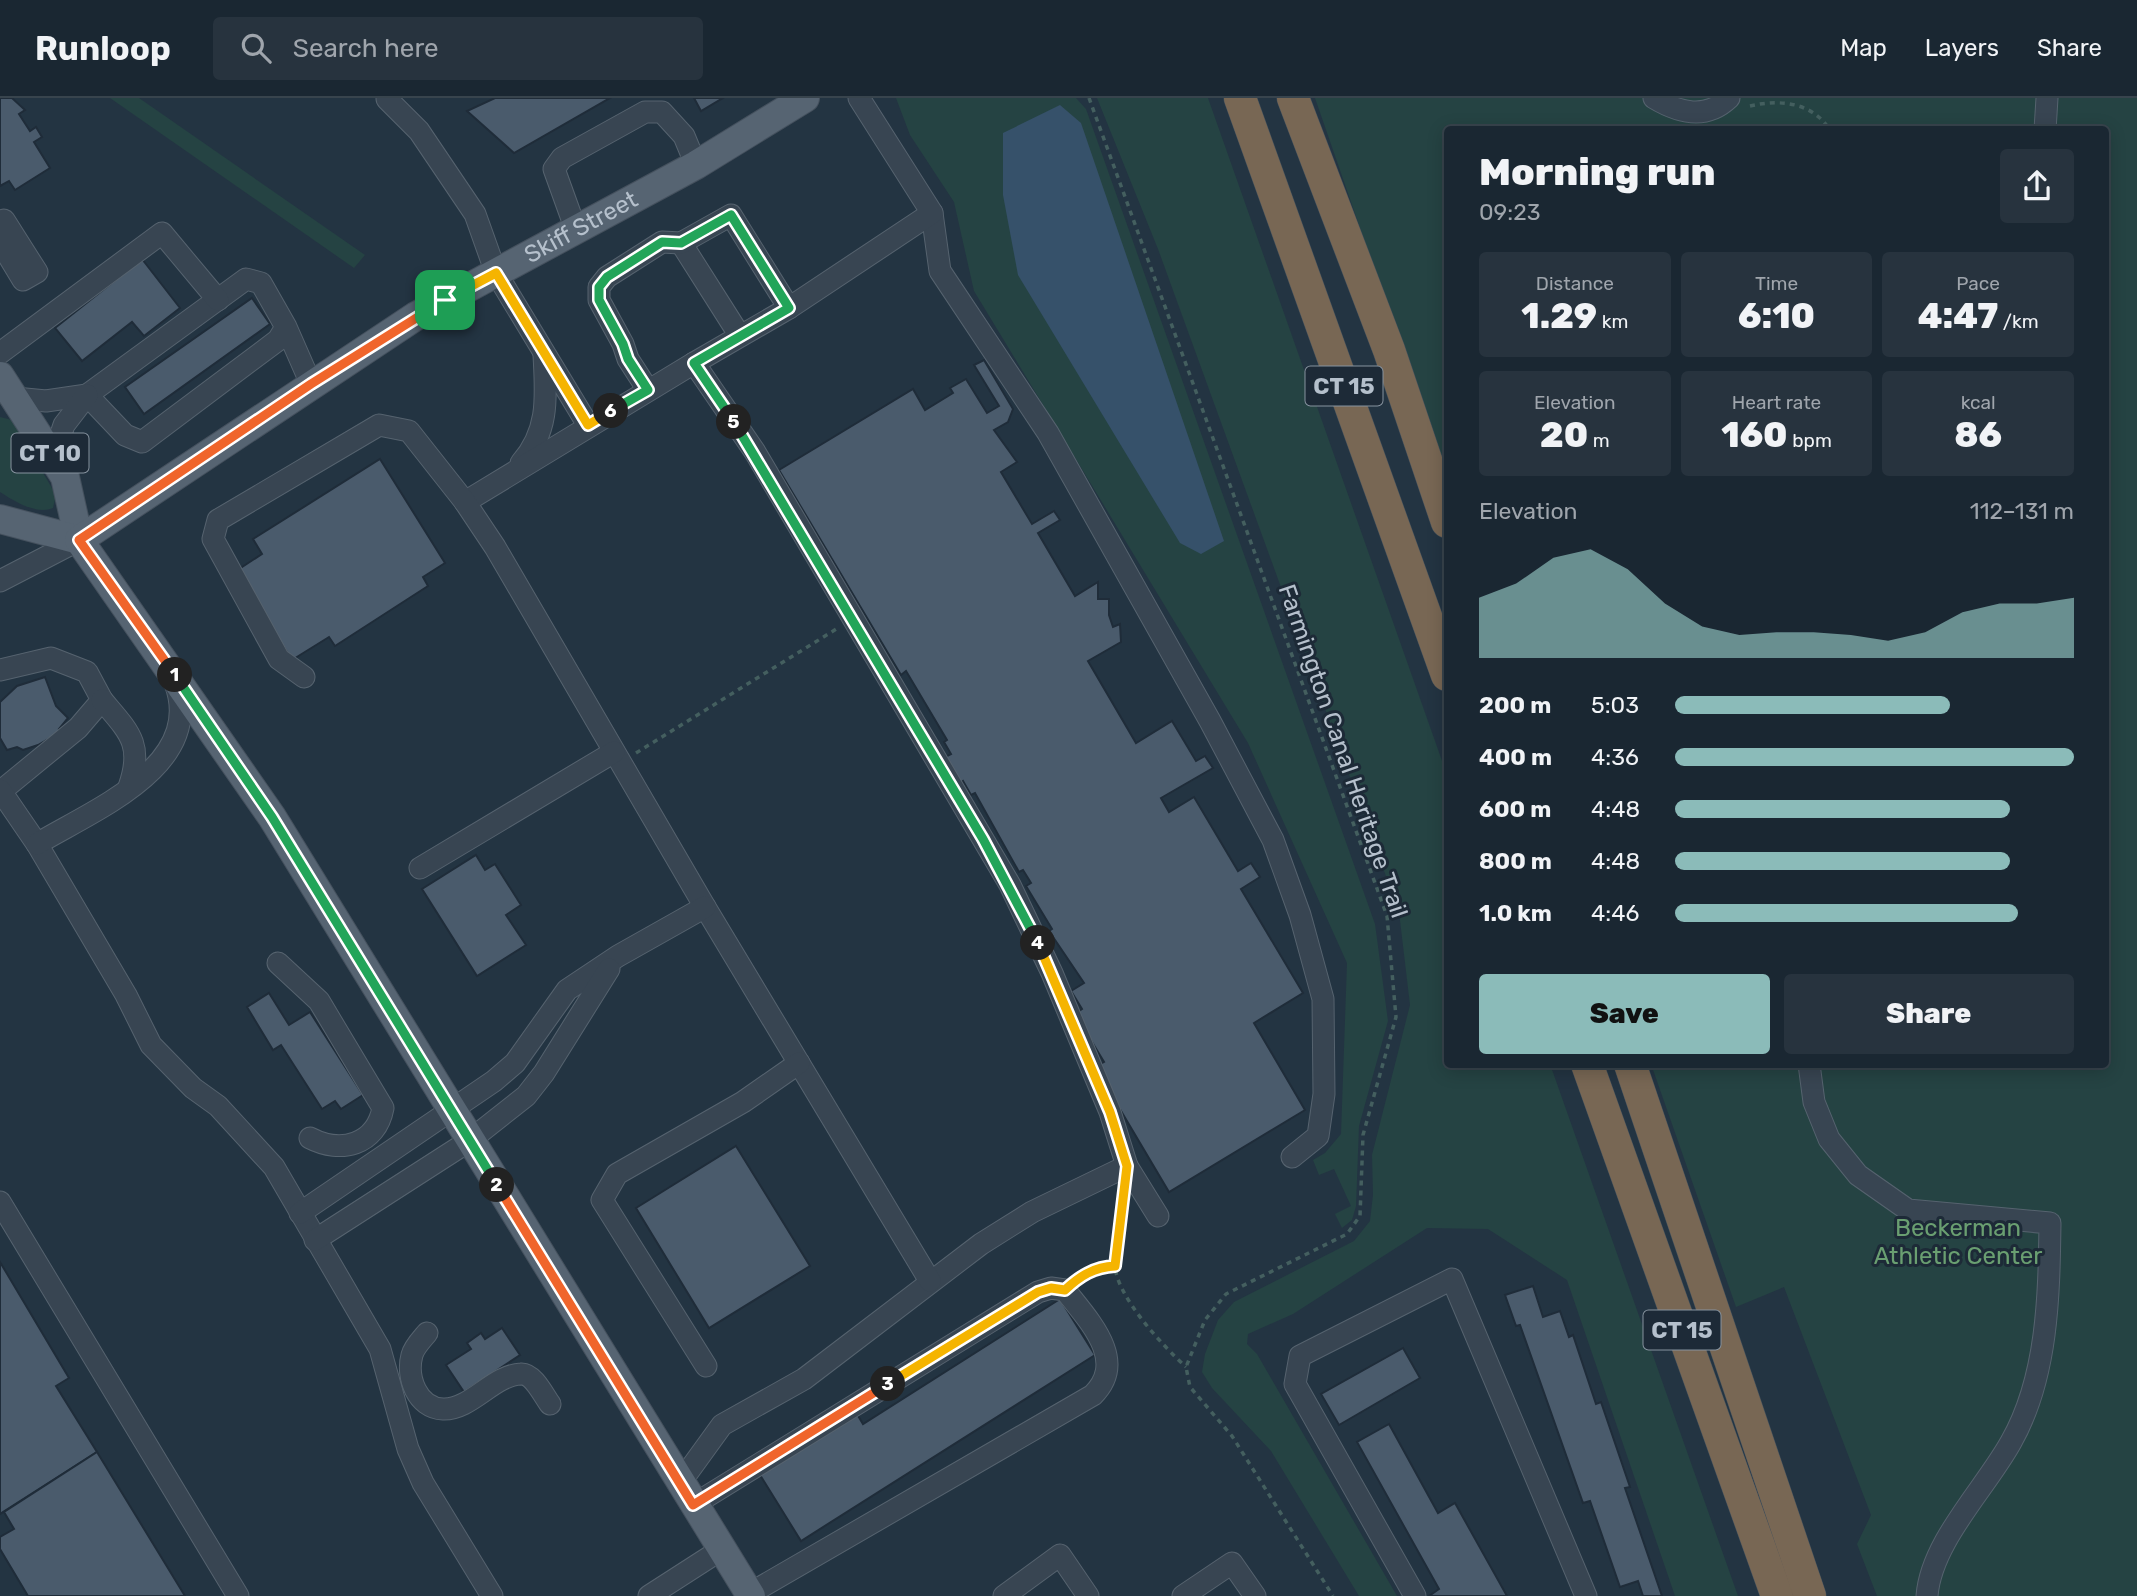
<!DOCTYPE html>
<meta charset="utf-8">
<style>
:root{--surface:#1a2732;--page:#27333e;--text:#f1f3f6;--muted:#9fa5ac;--line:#38444d;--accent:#8bbbb9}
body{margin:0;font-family:Rubik,sans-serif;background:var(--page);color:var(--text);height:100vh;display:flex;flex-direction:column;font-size:26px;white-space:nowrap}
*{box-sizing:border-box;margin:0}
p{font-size:23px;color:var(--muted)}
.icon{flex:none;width:38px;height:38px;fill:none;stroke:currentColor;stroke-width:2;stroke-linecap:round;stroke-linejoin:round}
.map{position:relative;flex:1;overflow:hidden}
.details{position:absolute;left:1444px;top:28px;width:665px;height:942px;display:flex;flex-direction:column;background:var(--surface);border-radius:7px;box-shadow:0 4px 18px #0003,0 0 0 2px var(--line)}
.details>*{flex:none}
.pin{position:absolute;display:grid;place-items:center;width:60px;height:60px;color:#fff;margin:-30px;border-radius:14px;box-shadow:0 4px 10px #0006}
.km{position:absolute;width:35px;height:35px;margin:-18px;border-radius:50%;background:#222;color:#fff;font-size:19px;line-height:35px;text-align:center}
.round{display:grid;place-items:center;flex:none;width:74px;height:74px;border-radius:7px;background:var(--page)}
.summary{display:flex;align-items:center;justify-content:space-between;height:119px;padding:0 35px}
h1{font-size:38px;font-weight:800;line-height:52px}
.stats{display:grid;grid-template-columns:repeat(3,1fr);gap:10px;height:119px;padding:7px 35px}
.stats div{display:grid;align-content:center;border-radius:7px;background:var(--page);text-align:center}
.stats b{font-size:35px;font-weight:800}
.stats small{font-size:19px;font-weight:400}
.stats p{font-size:19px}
.chart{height:196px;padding:14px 35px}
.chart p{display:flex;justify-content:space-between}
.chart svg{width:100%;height:126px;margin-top:7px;fill:var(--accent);opacity:.7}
.primary-button{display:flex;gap:14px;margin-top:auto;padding:14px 35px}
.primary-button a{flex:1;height:80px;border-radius:7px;background:var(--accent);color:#111;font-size:28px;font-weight:800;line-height:80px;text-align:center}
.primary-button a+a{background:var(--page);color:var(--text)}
ul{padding:0 35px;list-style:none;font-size:23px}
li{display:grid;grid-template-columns:112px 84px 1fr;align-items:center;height:52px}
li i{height:18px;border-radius:9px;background:var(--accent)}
header{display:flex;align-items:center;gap:42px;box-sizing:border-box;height:98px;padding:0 35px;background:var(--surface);border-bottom:2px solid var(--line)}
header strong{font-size:33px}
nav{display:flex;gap:38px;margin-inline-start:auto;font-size:24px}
.search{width:490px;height:63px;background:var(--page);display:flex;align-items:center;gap:18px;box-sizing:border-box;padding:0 24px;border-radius:7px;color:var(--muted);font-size:26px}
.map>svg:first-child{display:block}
</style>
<header>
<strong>Runloop</strong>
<div class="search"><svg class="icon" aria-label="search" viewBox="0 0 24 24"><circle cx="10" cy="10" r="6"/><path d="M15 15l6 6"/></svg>Search here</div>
<nav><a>Map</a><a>Layers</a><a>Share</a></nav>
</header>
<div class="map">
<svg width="2137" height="1498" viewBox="0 0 2137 1498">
<rect width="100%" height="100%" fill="#233442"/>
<g fill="#254343">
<polygon points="110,0 139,0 365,157 354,170"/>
<polygon points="896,0 1076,0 1086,11 1375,826 1388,923 1359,1028 1356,1108 1352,1122 1342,1130 1335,1116 1351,1108 1334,1071 1319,1077 1313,1062 1325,1055 1341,1036 1347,865 1248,645 974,193 954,104 910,37"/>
<polygon points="1097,0 1208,0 1447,677 1447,966 1550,966 1738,1498 1675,1498 1567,1182 1488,1131 1427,1130 1293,1216 1248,1236 1247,1246 1257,1256 1397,1498 1359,1498 1271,1353 1212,1290 1202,1274 1205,1256 1218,1222 1234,1204 1354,1143 1370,1123 1373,1097 1372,1057 1410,907 1399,814 1158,151"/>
<polygon points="1315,0 2137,0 2137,1498 1877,1498 1857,1446 1871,1417 1784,1189 1736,1209 1651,966 2105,966 2105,32 1447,32 1447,381"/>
<path d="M 0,319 L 12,322 L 56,397 L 53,410 C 36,417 14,403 0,394 Z"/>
</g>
<polygon fill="#36516a" points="1060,7 1081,25 1224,443 1201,456 1180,445 1018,177 1003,97 1003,35"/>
<g fill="#4a5b6c" stroke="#1f2c39" stroke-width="2">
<polygon points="0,0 12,0 25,12 19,16 30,33 36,29 42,39 34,44 50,70 15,92 9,83 0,88"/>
<polygon points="495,0 610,0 514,55 467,13"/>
<polygon points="694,0 723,0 701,13"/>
<polygon points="142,161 180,210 144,238 132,224 82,263 55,230"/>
<polygon points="252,200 270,226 144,316 125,289"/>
<polygon points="984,262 1013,311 1008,324 994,332 1017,364 1001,374 1032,426 1054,413 1060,422 1038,435 1075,498 1098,484 1098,501 1109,501 1109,517 1113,529 1120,526 1121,544 1088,563 1136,645 1172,623 1196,663 1205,658 1213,670 1161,700 1169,714 1194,699 1238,773 1251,765 1260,779 1241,791 1303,895 1254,925 1305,1012 1169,1094 1095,969 1104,964 1075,916 1082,911 1071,893 1084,885 1049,833 1052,831 1026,788 1031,785 1023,772 1019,774 975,695 971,697 963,683 959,686 943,660 951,656 944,644 947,642 906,573 901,577 779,372 913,291 925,312 953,295 950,290 966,281 987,315 999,308 974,267"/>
<polygon points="380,361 445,465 423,479 428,488 335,548 329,539 292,562 236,473 262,456 253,441"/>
<polygon points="45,579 56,608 68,620 59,631 62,633 38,647 23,652 17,649 7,652 0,640 0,604 17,588"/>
<polygon points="476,757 485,772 495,766 521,807 506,817 526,847 477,878 422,791"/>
<polygon points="269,895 289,927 310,914 363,997 341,1011 335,1003 322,1011 281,947 273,952 247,909"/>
<polygon points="736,1048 810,1168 709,1230 636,1110"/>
<polygon points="0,1164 69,1280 56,1288 97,1354 0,1416"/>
<polygon points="1533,1188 1543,1219 1560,1213 1569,1239 1573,1237 1596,1306 1601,1304 1630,1389 1625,1390 1662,1498 1643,1498 1638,1483 1620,1489 1590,1403 1583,1405 1520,1227 1516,1228 1505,1197"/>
<polygon points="1060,1201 1095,1257 801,1443 760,1377 857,1316 863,1326"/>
<polygon points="502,1230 520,1257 464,1294 446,1267 471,1251 467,1245 481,1235 485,1241"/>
<polygon points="1403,1250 1420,1280 1339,1327 1321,1296"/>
<polygon points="1389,1326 1438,1415 1455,1405 1507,1498 1429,1498 1439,1491 1357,1344"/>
<polygon points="97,1354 185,1498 28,1498 0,1451 0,1439 14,1431 4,1414"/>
</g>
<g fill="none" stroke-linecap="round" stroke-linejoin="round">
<defs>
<g id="minor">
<path d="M 1654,0 C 1679,15 1706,22 1729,0"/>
<polyline points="387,1 419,33 475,116 496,175 588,327"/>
<polyline points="2045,32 2047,0"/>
<polyline points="932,115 940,173 1048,335 1210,623 1273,742 1300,817 1323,901 1324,996 1318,1038 1292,1059"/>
<polyline points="0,124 4,122 37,174 23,182 0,144"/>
<polyline points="576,132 554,71 562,60 645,14 662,14 684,38 696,67"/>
<polyline points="681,145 740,238"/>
<polyline points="286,229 278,242 142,344 125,337 87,297 246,181 261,185 286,229 311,286"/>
<polyline points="0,255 162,135 218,202"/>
<polyline points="694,265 789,210 932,115 859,0"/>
<polyline points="648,292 628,261 623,246 599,202 599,189 607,179 662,144 681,145 731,117 789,210"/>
<polyline points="15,300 46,303 87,297"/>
<polyline points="53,360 64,327 87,297"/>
<path d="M 521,365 C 550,332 546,297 544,257"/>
<polyline points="465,404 694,265 755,354 1010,787 1052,875 1110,1014 1127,1068 1032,1114 981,1146 804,1281 722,1327 680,1385"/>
<polyline points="0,483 79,442"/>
<polyline points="0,572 51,560 87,574 102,602 78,630 1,693"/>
<polyline points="304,579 279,561 213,441 218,422 379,327 409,333 465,404 495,449 705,809 930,1183"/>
<path d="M 102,602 C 129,634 144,646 129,689"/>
<polyline points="0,692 37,746 126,897 151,947 193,990 218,1008 274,1069 380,1251 408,1351 423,1385 492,1498"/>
<path d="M 37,746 C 93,712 206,668 175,585"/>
<polyline points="420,770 614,654"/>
<path d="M 278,865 L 319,903 L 383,1010 C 376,1047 341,1056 310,1040"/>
<path d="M 1809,966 L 1814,1004 L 1829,1041 L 1858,1077 L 1908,1112 L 2050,1125 C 2049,1197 2048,1279 2011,1344 C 1985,1391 1931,1444 1927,1498"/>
<polyline points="1127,1068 1158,1118"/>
<polyline points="0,1104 238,1498"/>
<polyline points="300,1115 494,983 515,965 567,892 618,858 705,809"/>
<polyline points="315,1142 469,1043 526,998 544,975 609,871"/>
<path d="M 427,1235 C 422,1241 414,1249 412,1257 C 406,1279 417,1310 443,1311 C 471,1312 493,1277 521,1276 C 533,1275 544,1298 550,1306"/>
<polyline points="706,1268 602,1102 617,1076 743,1004 799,965"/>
<path d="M 693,1407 L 1038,1194 L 1051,1190 L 1065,1192 C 1089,1223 1128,1262 1093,1297 L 749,1496"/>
<polyline points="649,1498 722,1451"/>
<polyline points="1004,1498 1060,1457 1088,1498"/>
<polyline points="1183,1498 1232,1465 1255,1498"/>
<polyline points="1415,1498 1295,1286 1300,1258 1452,1181 1586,1498"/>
</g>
<g id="major">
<polyline points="0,278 65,379 79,442 272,719 751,1498"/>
<polyline points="0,421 79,442"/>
<path id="s1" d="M 79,442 L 416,218 L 696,67 L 805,0"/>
</g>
<g id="highway">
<polyline points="1240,0 1447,577"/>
<polyline points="1293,0 1389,252 1447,424"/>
<polyline points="1587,966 1777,1498"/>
<polyline points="1630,966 1810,1498"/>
</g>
</defs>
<use href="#minor" stroke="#56636f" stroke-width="23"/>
<use href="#major" stroke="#45515e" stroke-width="30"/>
<use href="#highway" stroke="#43505c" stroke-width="33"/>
<g stroke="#445f5f" stroke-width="3.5" stroke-dasharray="5 5" stroke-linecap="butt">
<polyline points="1089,0 1387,818 1396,919 1363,1037 1360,1118 1347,1136 1226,1196 1205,1222 1186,1269 1190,1289 1232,1338 1333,1498"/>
<path d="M 1750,8 C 1780,1 1812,4 1830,32"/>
<polyline points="1727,32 1727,30"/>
<polyline points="636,655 838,530"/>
<path d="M 1124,1103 C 1122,1124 1114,1147 1115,1168 C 1117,1199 1163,1248 1186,1269"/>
<polyline points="1078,1180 1099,1169 1115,1169"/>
</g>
<use href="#minor" stroke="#384552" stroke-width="21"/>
<use href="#major" stroke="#566472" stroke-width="28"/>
<use href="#highway" stroke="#786754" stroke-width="32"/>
</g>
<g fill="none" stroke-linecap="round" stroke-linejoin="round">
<defs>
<polyline id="split-1" points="175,577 79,442 311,286 445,202"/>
<polyline id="split-2" points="175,577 272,719 497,1087"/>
<polyline id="split-3" points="497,1087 693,1407 888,1286"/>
<path id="split-4" d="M 888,1286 L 1038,1194 L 1051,1190 L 1065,1192 C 1080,1178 1094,1169 1115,1168 L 1127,1068 L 1110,1014 L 1038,845"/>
<polyline id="split-5" points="734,324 983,741 1038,845"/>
<polyline id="split-6" points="611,313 648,292 628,261 623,246 599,202 599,189 607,179 662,144 681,145 731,117 789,210 694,265 734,324"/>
<polyline id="split-7" points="445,202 496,175 588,327 611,313"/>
</defs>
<use href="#split-1" stroke="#fff" stroke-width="14"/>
<use href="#split-2" stroke="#fff" stroke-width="14"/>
<use href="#split-3" stroke="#fff" stroke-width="14"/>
<use href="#split-4" stroke="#fff" stroke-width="14"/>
<use href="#split-5" stroke="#fff" stroke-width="14"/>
<use href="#split-6" stroke="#fff" stroke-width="14"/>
<use href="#split-7" stroke="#fff" stroke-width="14"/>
<use href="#split-1" stroke="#f0652b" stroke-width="9"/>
<use href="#split-2" stroke="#22a559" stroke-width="9"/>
<use href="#split-3" stroke="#f0652b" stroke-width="9"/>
<use href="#split-4" stroke="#f5b400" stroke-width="9"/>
<use href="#split-5" stroke="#22a559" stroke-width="9"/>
<use href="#split-6" stroke="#22a559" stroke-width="9"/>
<use href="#split-7" stroke="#f5b400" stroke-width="9"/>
</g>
<g text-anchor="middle" stroke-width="6" stroke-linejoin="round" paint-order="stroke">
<g fill="#1d2a37" stroke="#87939f" stroke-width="2">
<rect x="1305.5" y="268.5" width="77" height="39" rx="5"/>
<rect x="11.5" y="335.5" width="77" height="39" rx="5"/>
<rect x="1643.5" y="1212.5" width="77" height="39" rx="5"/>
</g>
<g font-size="23" font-weight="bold" fill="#b5c0cc">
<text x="1344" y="296">CT 15</text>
<text x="50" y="363">CT 10</text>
<text x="1682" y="1240">CT 15</text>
</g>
<g font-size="24" fill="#b5c0cc" stroke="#1d2a37">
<text dy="8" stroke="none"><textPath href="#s1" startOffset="592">Skiff Street</textPath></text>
<text transform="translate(1343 653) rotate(71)" y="8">Farmington Canal Heritage Trail</text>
</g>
<g font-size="24" fill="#6a9f71" stroke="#1d2a37">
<text x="1958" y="1138">Beckerman<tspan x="1958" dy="28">Athletic Center</tspan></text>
</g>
</g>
</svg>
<div class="pin" style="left:445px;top:202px;background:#1e9e55"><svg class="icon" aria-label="arrive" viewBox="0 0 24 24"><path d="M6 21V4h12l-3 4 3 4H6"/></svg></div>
<b class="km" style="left:175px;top:577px">1</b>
<b class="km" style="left:497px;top:1087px">2</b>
<b class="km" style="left:888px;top:1286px">3</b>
<b class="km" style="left:1038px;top:845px">4</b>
<b class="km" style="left:734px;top:324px">5</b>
<b class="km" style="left:611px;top:313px">6</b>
<section class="details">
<div class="summary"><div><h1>Morning run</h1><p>09:23</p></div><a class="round"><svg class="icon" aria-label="share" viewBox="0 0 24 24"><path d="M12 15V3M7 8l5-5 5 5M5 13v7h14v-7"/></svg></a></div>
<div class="stats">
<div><p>Distance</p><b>1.29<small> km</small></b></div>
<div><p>Time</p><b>6:10</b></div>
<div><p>Pace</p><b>4:47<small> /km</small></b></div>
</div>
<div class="stats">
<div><p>Elevation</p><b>20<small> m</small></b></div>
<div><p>Heart rate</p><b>160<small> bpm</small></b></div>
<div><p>kcal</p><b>86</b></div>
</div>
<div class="chart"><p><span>Elevation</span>112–131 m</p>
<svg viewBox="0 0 160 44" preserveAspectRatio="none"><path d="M0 44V23L10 18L20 9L30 6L40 13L50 25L60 33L70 36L80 35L90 35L100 36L110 38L120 35L130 28L140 25L150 25L160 23V44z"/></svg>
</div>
<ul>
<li><b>200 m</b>5:03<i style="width:69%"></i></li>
<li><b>400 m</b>4:36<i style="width:100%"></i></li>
<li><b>600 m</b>4:48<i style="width:84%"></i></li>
<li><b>800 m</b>4:48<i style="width:84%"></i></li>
<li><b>1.0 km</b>4:46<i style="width:86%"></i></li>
</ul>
<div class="primary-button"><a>Save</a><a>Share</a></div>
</section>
</div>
